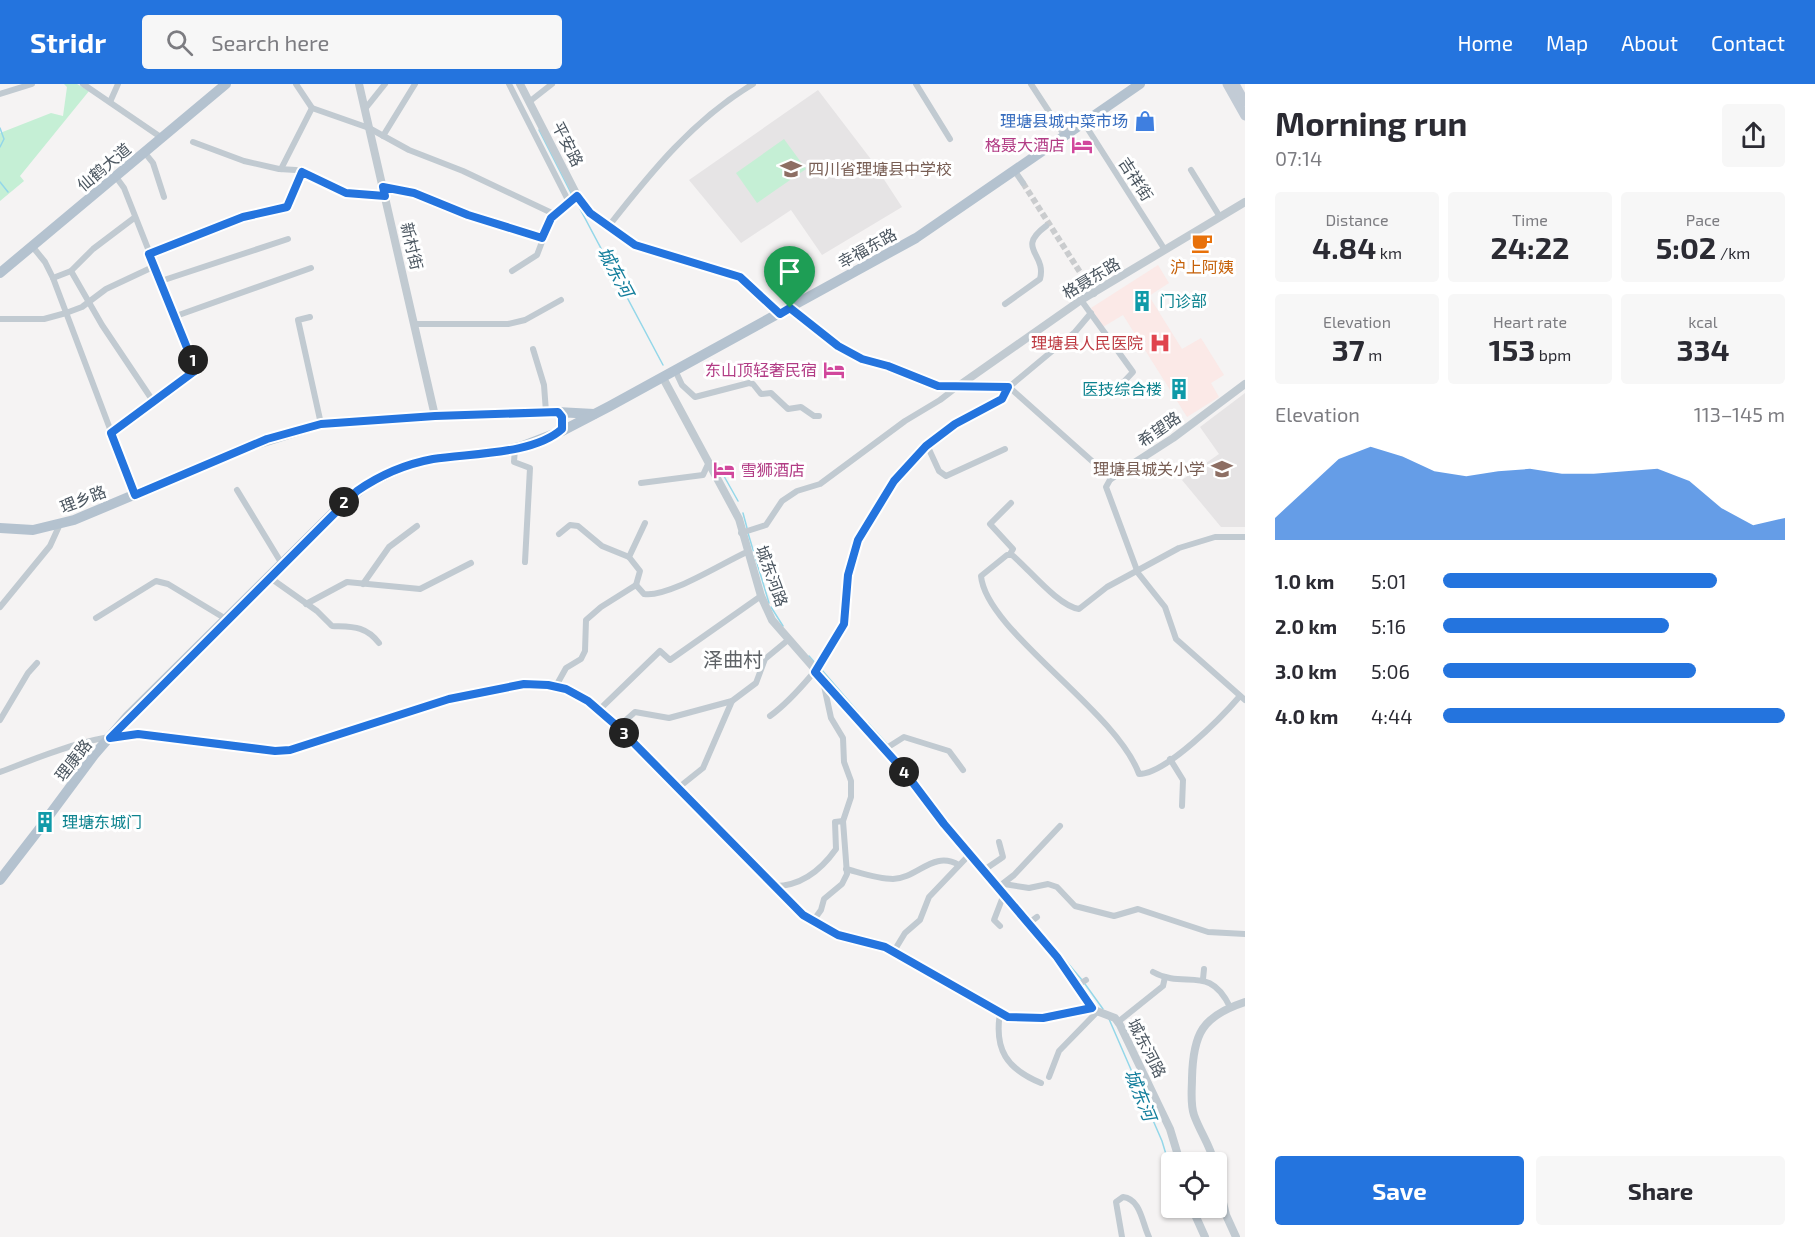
<!DOCTYPE html>
<meta charset="utf-8">
<style>
:root{--surface:#fff;--page:#f7f7f7;--text:#2b2b33;--muted:#7c7c81;--accent:#2474de}
body{margin:0;font-family:"Exo 2","Noto Sans SC",sans-serif;background:var(--page);color:var(--text);height:100vh;display:flex;flex-direction:column;font-size:22px;white-space:nowrap}
*{box-sizing:border-box;margin:0}
p{font-size:20px;color:var(--muted)}
.icon{flex:none;width:33px;height:33px;fill:none;stroke:currentColor;stroke-width:2;stroke-linecap:round;stroke-linejoin:round}
.map{position:relative;flex:1;overflow:hidden}
.drawer{display:flex;flex-direction:column;background:var(--surface);width:570px}
.drawer>*{flex:none}
.fabs{position:absolute;left:1161px;top:1068px;display:grid;gap:12px}
.fabs a{display:grid;place-items:center;width:66px;height:66px;border-radius:6px;background:var(--surface);box-shadow:0 2px 4px #0004;font-size:30px}
.pin{position:absolute;display:grid;place-items:center;width:51px;height:51px;color:#fff;margin:-62px -26px;border-radius:50% 50% 50% 0;rotate:-45deg;box-shadow:0 0 6px #0007}
.pin .icon{rotate:45deg}
.km{position:absolute;width:30px;height:30px;margin:-15px;border-radius:50%;background:#222;color:#fff;font-size:16px;line-height:30px;text-align:center}
.round{display:grid;place-items:center;flex:none;width:63px;height:63px;border-radius:6px;background:var(--page)}
.headline{display:flex;align-items:center;justify-content:space-between;height:102px;padding:0 30px}
h1{font-size:33px;font-weight:700;line-height:45px}
.metrics{display:grid;grid-template-columns:repeat(3,1fr);gap:9px;height:102px;padding:6px 30px}
.metrics div{display:grid;align-content:center;border-radius:6px;background:var(--page);text-align:center}
.metrics b{font-size:30px;font-weight:700}
.metrics small{font-size:16px;font-weight:400}
.metrics p{font-size:16px}
.chart{height:168px;padding:12px 30px}
.chart p{display:flex;justify-content:space-between}
.chart svg{width:100%;height:108px;margin-top:6px;fill:var(--accent);opacity:.7}
.cta{display:flex;gap:12px;margin-top:auto;padding:12px 30px}
.cta a{flex:1;height:69px;border-radius:6px;background:var(--accent);color:#fff;font-size:24px;font-weight:700;line-height:69px;text-align:center}
.cta a+a{background:var(--page);color:var(--text)}
ul{padding:0 30px;list-style:none;font-size:20px}
li{display:grid;grid-template-columns:96px 72px 1fr;align-items:center;height:45px}
li i{height:15px;border-radius:8px;background:var(--accent)}
header{display:flex;align-items:center;gap:36px;box-sizing:border-box;height:84px;padding:0 30px;background:var(--accent);color:#fff}
header strong{font-size:28px}
nav{display:flex;gap:33px;margin-inline-start:auto;font-size:21px}
.search{width:420px;height:54px;background:var(--page);display:flex;align-items:center;gap:15px;box-sizing:border-box;padding:0 21px;border-radius:6px;color:var(--muted);font-size:22px}
main{display:flex;flex:1;min-height:0}
.map>svg:first-child{display:block}
</style>
<header>
<strong>Stridr</strong>
<div class="search"><svg class="icon" aria-label="search" viewBox="0 0 24 24"><circle cx="10" cy="10" r="6"/><path d="M15 15l6 6"/></svg>Search here</div>
<nav><a>Home</a><a>Map</a><a>About</a><a>Contact</a></nav>
</header>
<main>
<div class="map">
<svg width="1245" height="1153" viewBox="0 0 1245 1153">
<rect width="100%" height="100%" fill="#f5f3f3"/>
<g fill="#e6e4e5">
<polygon points="818,6 870,74 902,123 822,171 791,126 741,159 689,96"/>
<polygon points="1245,309 1245,443 1221,443 1182,396 1219,370 1200,343"/>
</g>
<polygon fill="#fbe9e7" points="1158,181 1169,199 1149,212 1182,265 1201,254 1224,291 1211,299 1219,313 1187,333 1123,231 1103,243 1091,224"/>
<g fill="#c5efd5">
<polygon points="64,0 77,0 89,7 20,92 24,97 0,117 0,49 51,29 63,32 67,3"/>
<polygon points="784,55 806,85 757,119 736,89"/>
</g>
<g fill="none" stroke-linecap="round" stroke-linejoin="round">
<g stroke="#94d7e9" stroke-width="1.5">
<polyline points="0,44 4,55 0,63"/>
<polyline points="539,46 572,111"/>
<polyline points="0,98 8,108"/>
<polyline points="579,123 663,281"/>
<polyline points="720,385 738,417"/>
<polyline points="743,429 747,444"/>
<polyline points="748,449 769,519"/>
<polyline points="771,523 783,542"/>
<polyline points="809,572 816,580"/>
<polyline points="821,585 858,628"/>
<polyline points="868,639 887,660"/>
<polyline points="890,664 904,681"/>
<polyline points="913,692 926,710"/>
<polyline points="947,737 985,781"/>
<polyline points="988,785 1001,800"/>
<polyline points="1004,803 1030,834"/>
<polyline points="1033,838 1082,896"/>
<polyline points="1085,900 1103,925"/>
<polyline points="1109,935 1162,1057 1171,1087"/>
</g>
<polyline stroke="#caccce" stroke-width="6" stroke-dasharray="6 3" stroke-linecap="butt" points="1023,99 1085,196"/>
<g stroke="#c1cad1" stroke-width="6">
<polyline points="83,0 162,54"/>
<polyline points="296,0 312,24 369,44 409,66 463,87 554,130"/>
<polyline points="509,0 569,118"/>
<polyline points="916,0 950,55"/>
<polyline points="1031,0 1065,52"/>
<polyline points="0,10 32,0"/>
<polyline points="110,18 118,0"/>
<polyline points="529,18 552,0"/>
<polyline points="365,25 385,0"/>
<polyline points="1084,39 1165,166"/>
<polyline points="383,52 415,0"/>
<polyline points="193,58 244,77 279,85 296,86 346,109 385,112"/>
<polyline points="145,69 153,79 164,113"/>
<polyline points="281,85 312,24"/>
<polyline points="1014,86 1023,99"/>
<polyline points="1191,86 1220,133"/>
<polyline points="383,103 414,109 468,131 542,154"/>
<path d="M 608,143 C 651,88 693,36 753,0"/>
<polyline points="32,162 45,178 53,194 135,411"/>
<polyline points="149,170 243,133 287,123 302,88"/>
<polyline points="71,187 102,241 153,317"/>
<polyline points="512,187 537,171 551,134 577,112"/>
<polyline points="53,194 71,187 93,165 134,134"/>
<polyline points="1085,196 1094,210"/>
<polyline points="161,197 288,155"/>
<polyline points="1081,216 1133,288 1117,305 1111,306"/>
<path d="M 1005,220 L 1040,195 C 1047,169 1015,165 1046,142"/>
<polyline points="176,232 311,184"/>
<polyline points="310,233 298,236 321,340"/>
<polyline points="0,235 44,235 66,229 82,223 106,205 155,182"/>
<polyline points="414,240 508,240 525,236 561,216"/>
<polyline points="533,265 544,301 546,328"/>
<polyline points="675,286 682,301 695,313 749,299 753,300 761,310 771,309 788,325 801,323 814,332 819,332"/>
<polyline points="111,349 196,286 124,104 116,93"/>
<polyline points="927,361 939,387 946,392 1005,365"/>
<polyline points="515,364 514,378 530,384 525,478"/>
<polyline points="641,399 703,391 709,378"/>
<polyline points="237,406 282,480"/>
<polyline points="741,449 766,441 782,417 797,407 820,400 905,337 940,316 957,303 1009,303 1111,394 1106,403 1138,489 1165,523 1176,555 1245,616"/>
<polyline points="559,450 570,441 578,442 602,462 629,473"/>
<polyline points="1010,470 1013,465 990,440 1011,419"/>
<path d="M 269,493 L 317,527 L 332,542 C 351,543 365,541 379,559"/>
<polyline points="363,500 389,463 417,442"/>
<polyline points="636,501 640,487 629,473 645,439"/>
<polyline points="306,520 347,498 420,505 471,479"/>
<polyline points="0,523 50,462 60,440"/>
<polyline points="96,534 156,497 168,500 226,535"/>
<path d="M 556,602 L 566,584 L 581,575 L 585,567 L 586,536 L 601,523 L 636,501 L 644,510 C 668,514 724,478 747,468"/>
<path d="M 1240,612 C 1222,633 1166,690 1139,690 C 1116,626 986,547 981,492 L 1007,471 L 1012,471 C 1029,485 1058,522 1079,525 L 1107,503 L 1179,464 L 1215,453 L 1245,453"/>
<polyline points="599,626 660,567 670,576 761,512"/>
<path d="M 770,632 C 791,617 837,566 844,541 C 849,520 844,498 851,477 C 860,449 877,422 894,397 C 910,375 931,357 954,341 C 971,329 1000,323 1009,303 L 1075,248 L 1091,229"/>
<polyline points="0,636 28,589 37,579"/>
<polyline points="618,643 635,628 669,634 732,617 756,599 765,575 788,556"/>
<polyline points="885,665 904,653 949,667 963,686"/>
<polyline points="1170,675 1183,696 1182,722"/>
<path d="M 0,688 C 43,672 91,651 138,650 C 183,650 230,661 275,667 L 290,666 L 449,615 L 524,600 L 548,601 L 566,605 L 588,617 L 618,643 L 803,831 L 838,851 L 885,863 L 1008,933 L 1043,934 L 1092,924"/>
<polyline points="678,704 703,684 732,617"/>
<path d="M 846,785 C 861,789 878,795 893,795 C 918,794 933,766 959,781"/>
<polyline points="984,786 1003,773 999,758"/>
<polyline points="1004,800 1029,804 1048,800 1057,803 1075,822 1114,832 1138,825 1208,848 1245,850"/>
<polyline points="1001,801 1014,791 1060,742"/>
<path d="M 775,802 C 802,802 821,786 836,765 L 835,738 L 843,737"/>
<polyline points="813,837 821,826 824,815 842,800 847,790 843,737 851,713 851,697 844,678 843,654 831,634 823,597"/>
<polyline points="1029,839 1037,833"/>
<polyline points="1000,842 994,836 1004,810"/>
<polyline points="894,867 905,849 920,836 929,813 970,770"/>
<path d="M 1153,888 C 1185,906 1209,879 1230,923"/>
<polyline points="1203,895 1204,885"/>
<polyline points="1078,901 1086,896"/>
<path d="M 1000,929 C 994,966 1007,985 1041,999"/>
<polyline points="1118,938 1163,902 1165,893"/>
<polyline points="1049,993 1059,967 1097,928"/>
<path d="M 1122,1153 L 1116,1118 L 1123,1113 C 1141,1115 1142,1139 1149,1153"/>
</g>
<g stroke="#c1cad1" stroke-width="8">
<polyline points="359,0 435,332"/>
<polyline points="520,0 582,121 588,127 642,164 743,195 780,230"/>
<polyline points="790,224 850,270 938,302 957,303 1081,216 1245,118"/>
<polyline points="663,294 739,435 761,512 772,536 904,687 944,740 1057,873 1094,926 1115,934 1120,941 1170,1045 1180,1078"/>
<polyline points="1111,394 1173,354 1245,300"/>
<path d="M 1214,1078 C 1210,1061 1200,1048 1194,1031 C 1190,1019 1192,1006 1192,994 C 1193,950 1202,932 1245,918"/>
<polyline points="1216,1090 1226,1131 1236,1153"/>
<polyline points="1192,1124 1205,1153"/>
</g>
<g stroke="#c2cbd5" stroke-width="9">
<polyline points="1227,0 1245,32"/>
<polyline points="1235,0 1245,18"/>
</g>
<g stroke="#b4c2cf" stroke-width="10">
<polyline points="0,189 226,0"/>
<polyline points="0,444 33,446 74,436 250,362 321,340 435,332 557,328 594,330"/>
<polyline points="45,737 94,671 127,633 340,422 369,399 404,383 432,375 494,369 523,362 562,347 610,322 916,154 1140,0"/>
<polyline points="0,796 44,739"/>
</g>
</g>
<g fill="none" stroke-linecap="round" stroke-linejoin="round">
<defs>
<path id="route" d="M 302,88 L 346,109 L 385,112 L 383,103 L 414,109 L 468,131 L 542,154 L 551,134 L 577,112 L 590,129 L 635,161 L 740,193 L 780,230 L 790,224 L 838,262 L 862,275 L 888,282 L 938,302 L 1008,303 L 1002,315 L 955,340 L 926,362 L 894,397 L 858,456 L 848,491 L 844,540 L 815,588 L 904,687 L 944,740 L 1057,873 L 1092,924 L 1043,934 L 1008,933 L 885,863 L 838,851 L 803,831 L 618,643 L 588,617 L 566,605 L 548,601 L 524,600 L 449,615 L 290,666 L 275,667 L 138,650 L 110,654 L 357,407 C 380,391 406,380 433,375 C 470,369 533,371 562,345 L 562,333 L 558,328 L 435,332 L 321,340 L 267,355 L 135,411 L 111,349 L 196,286 L 149,170 L 243,133 L 287,123 Z"/>
</defs>
<use href="#route" stroke="#fff" stroke-width="12"/>
<use href="#route" stroke="#2474de" stroke-width="8"/>
</g>
<defs>
<symbol id="shop-bare" viewBox="-9 -9 18 18"><path d="M-5-2.5h2.3a2.7 3.5 0 0 1 5.4 0H5L5.5 6h-11ZM-1.5-2.5h3a1.5 2.3 0 0 0-3 0Z" fill="#3f7fe0" stroke="#fff" stroke-width="2.5" paint-order="stroke"/></symbol>
<symbol id="hotel-bare" viewBox="-9 -9 18 18"><path d="M-6-4.5h1.5V1H6V5H4.5V3h-9V5H-6ZM-4 0a1.8 1.8 0 1 1 3.6 0ZM.5 0V-2.5h3Q6-2.5 6 0Z" fill="#d1479c" stroke="#fff" stroke-width="2.5" paint-order="stroke"/></symbol>
<symbol id="school-bare" viewBox="-9 -9 18 18"><path d="M0-5L7-2L0 1L-7-2ZM-4 1L0 2.5L4 1V4Q0 6-4 4Z" fill="#8d6e63" stroke="#fff" stroke-width="2.5" paint-order="stroke"/></symbol>
<symbol id="cafe-bare" viewBox="-9 -9 18 18"><path d="M-5.5-4.5H6V0H3Q3 3.5 0 3.5H-2.5Q-5.5 3.5-5.5 0ZM3-3.2v2h1.7v-2ZM-6 4.5H4V6H-6Z" fill="#e8710a" stroke="#fff" stroke-width="2.5" paint-order="stroke"/></symbol>
<symbol id="building-bare" viewBox="-9 -9 18 18"><path d="M-4-6H4V6H1V3H-1V6H-4ZM-2.5-4.3h1.7v1.8h-1.7ZM.8-4.3h1.7v1.8H.8ZM-2.5-1h1.7V.8h-1.7ZM.8-1h1.7V.8H.8Z" fill="#0f9aa8" stroke="#fff" stroke-width="2.5" paint-order="stroke"/></symbol>
<symbol id="hospital-bare" viewBox="-9 -9 18 18"><path d="M-5-5h3v3.5h4V-5h3V5h-3V1.5h-4V5h-3Z" fill="#e0444e" stroke="#fff" stroke-width="2.5" paint-order="stroke"/></symbol>
</defs>
<g fill-rule="evenodd">
<use href="#shop-bare" x="1130" y="22" width="30" height="30"/>
<use href="#hotel-bare" x="1067" y="46" width="30" height="30"/>
<use href="#school-bare" x="776" y="70" width="30" height="30"/>
<use href="#cafe-bare" x="1187" y="144" width="30" height="30"/>
<use href="#building-bare" x="1127" y="202" width="30" height="30"/>
<use href="#hospital-bare" x="1145" y="244" width="30" height="30"/>
<use href="#hotel-bare" x="819" y="271" width="30" height="30"/>
<use href="#building-bare" x="1164" y="290" width="30" height="30"/>
<use href="#school-bare" x="1207" y="370" width="30" height="30"/>
<use href="#hotel-bare" x="709" y="371" width="30" height="30"/>
<use href="#building-bare" x="30" y="723" width="30" height="30"/>
</g>
<g text-anchor="middle" stroke-width="6" stroke-linejoin="round" paint-order="stroke">
<g font-size="16" fill="#366cbe" stroke="#fff" text-anchor="end">
<text x="1128" y="43">理塘县城中菜市场</text>
</g>
<g font-size="16" fill="#4b5660" stroke="#fff">
<text transform="translate(568 60) rotate(63)" y="6">平安路</text>
<text transform="translate(104 83) rotate(-40)" y="6">仙鹤大道</text>
<text transform="translate(1136 95) rotate(57)" y="6">吉祥街</text>
<text transform="translate(412 162) rotate(77)" y="6">新村街</text>
<text transform="translate(867 164) rotate(-29)" y="6">幸福东路</text>
<text transform="translate(1091 194) rotate(-31)" y="6">格聂东路</text>
<text transform="translate(1159 345) rotate(-35)" y="6">希望路</text>
<text transform="translate(83 415) rotate(-21)" y="6">理乡路</text>
<text transform="translate(772 492) rotate(70)" y="6">城东河路</text>
<text transform="translate(73 676) rotate(-52)" y="6">理康路</text>
<text transform="translate(1147 964) rotate(63)" y="6">城东河路</text>
</g>
<g font-size="16" fill="#b23c85" stroke="#fff" text-anchor="end">
<text x="1065" y="67">格聂大酒店</text>
<text x="817" y="292">东山顶轻奢民宿</text>
<text x="741" y="392" text-anchor="start">雪狮酒店</text>
</g>
<g font-size="16" fill="#785e54" stroke="#fff" text-anchor="start">
<text x="808" y="91">四川省理塘县中学校</text>
<text x="1205" y="391" text-anchor="end">理塘县城关小学</text>
</g>
<g font-size="16" fill="#c56008" stroke="#fff">
<text x="1202" y="189">沪上阿姨</text>
</g>
<g font-size="16" fill="#0d838f" stroke="#fff" text-anchor="start">
<text x="1159" y="223">门诊部</text>
<text x="1162" y="311" text-anchor="end">医技综合楼</text>
<text x="62" y="744">理塘东城门</text>
</g>
<g font-size="16" fill="#be3a42" stroke="#fff" text-anchor="end">
<text x="1143" y="265">理塘县人民医院</text>
</g>
<g font-size="18" font-style="italic" fill="#137e9c" stroke="#fff">
<text transform="translate(615 188) rotate(62)" y="6">城东河</text>
<text transform="translate(1140 1011) rotate(68)" y="6">城东河</text>
</g>
<g font-size="20" fill="#5f6367" stroke="#fff">
<text x="733" y="583">泽曲村</text>
</g>
</g>
</svg>
<div class="fabs">
<a><svg class="icon" aria-label="locate" viewBox="0 0 24 24"><circle cx="12" cy="12" r="6"/><path d="M12 2v4M12 18v4M2 12h4M18 12h4"/></svg></a>
</div>
<div class="pin" style="left:790px;top:224px;background:#1e9e55"><svg class="icon" aria-label="arrive" viewBox="0 0 24 24"><path d="M6 21V4h12l-3 4 3 4H6"/></svg></div>
<b class="km" style="left:193px;top:276px">1</b>
<b class="km" style="left:344px;top:418px">2</b>
<b class="km" style="left:624px;top:649px">3</b>
<b class="km" style="left:904px;top:688px">4</b>
</div>
<section class="drawer">
<div class="headline"><div><h1>Morning run</h1><p>07:14</p></div><a class="round"><svg class="icon" aria-label="share" viewBox="0 0 24 24"><path d="M12 15V3M7 8l5-5 5 5M5 13v7h14v-7"/></svg></a></div>
<div class="metrics">
<div><p>Distance</p><b>4.84<small> km</small></b></div>
<div><p>Time</p><b>24:22</b></div>
<div><p>Pace</p><b>5:02<small> /km</small></b></div>
</div>
<div class="metrics">
<div><p>Elevation</p><b>37<small> m</small></b></div>
<div><p>Heart rate</p><b>153<small> bpm</small></b></div>
<div><p>kcal</p><b>334</b></div>
</div>
<div class="chart"><p><span>Elevation</span>113–145 m</p>
<svg viewBox="0 0 160 44" preserveAspectRatio="none"><path d="M0 44V35L10 23L20 11L30 6L40 10L50 16L60 18L70 16L80 15L90 17L100 17L110 16L120 15L130 20L140 31L150 38L160 35V44z"/></svg>
</div>
<ul>
<li><b>1.0 km</b>5:01<i style="width:80%"></i></li>
<li><b>2.0 km</b>5:16<i style="width:66%"></i></li>
<li><b>3.0 km</b>5:06<i style="width:74%"></i></li>
<li><b>4.0 km</b>4:44<i style="width:100%"></i></li>
</ul>
<div class="cta"><a>Save</a><a>Share</a></div>
</section>
</main>
